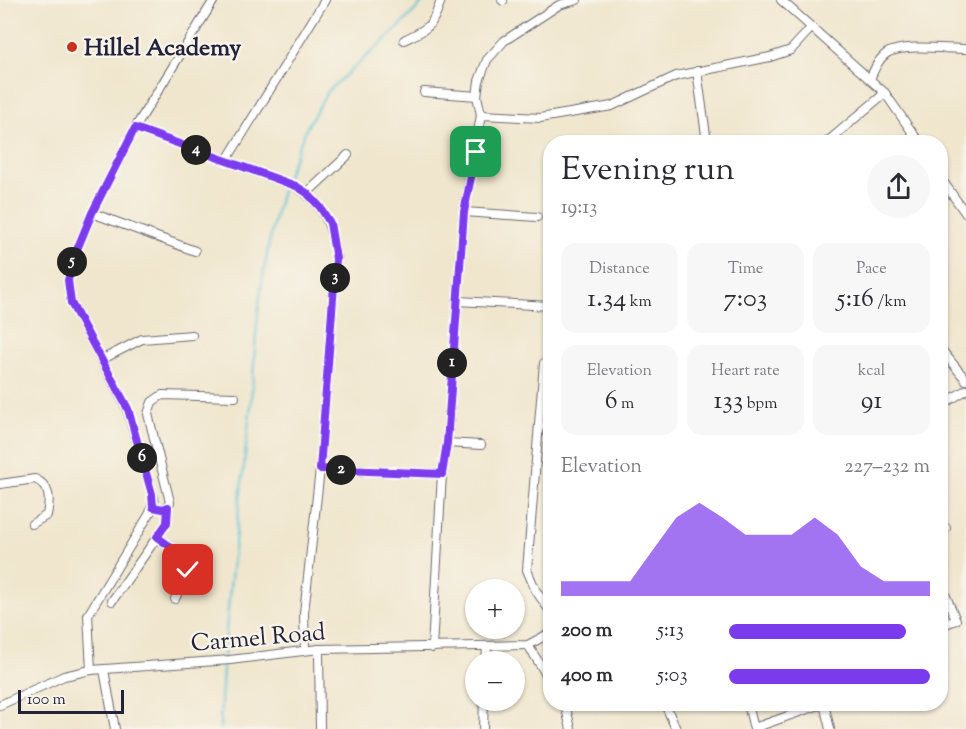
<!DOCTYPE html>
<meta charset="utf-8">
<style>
:root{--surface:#fff;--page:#f7f7f7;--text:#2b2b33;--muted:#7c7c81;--accent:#7c3aed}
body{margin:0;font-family:"Sorts Mill Goudy",serif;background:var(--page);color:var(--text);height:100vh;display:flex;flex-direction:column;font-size:22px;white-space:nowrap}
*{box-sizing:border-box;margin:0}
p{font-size:20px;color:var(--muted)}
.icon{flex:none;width:33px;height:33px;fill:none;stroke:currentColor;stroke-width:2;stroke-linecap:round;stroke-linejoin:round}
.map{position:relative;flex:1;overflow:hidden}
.panel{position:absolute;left:543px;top:135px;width:405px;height:576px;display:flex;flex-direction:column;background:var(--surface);border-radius:24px;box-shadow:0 2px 4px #0004}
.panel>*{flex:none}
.fabs{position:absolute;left:465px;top:579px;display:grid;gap:12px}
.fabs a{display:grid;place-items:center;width:60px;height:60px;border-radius:50%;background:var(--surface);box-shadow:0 2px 4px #0004;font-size:30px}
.scale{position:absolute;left:18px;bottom:15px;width:106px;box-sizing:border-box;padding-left:6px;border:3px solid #22223b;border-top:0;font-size:16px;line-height:21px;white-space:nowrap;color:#22223b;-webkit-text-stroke:4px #f7f3e8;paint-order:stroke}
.pin{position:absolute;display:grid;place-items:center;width:51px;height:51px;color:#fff;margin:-26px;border-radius:12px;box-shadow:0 3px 9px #0006}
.km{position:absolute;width:30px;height:30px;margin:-15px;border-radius:50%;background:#222;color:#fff;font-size:16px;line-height:30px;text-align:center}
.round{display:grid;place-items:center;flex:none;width:63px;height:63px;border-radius:32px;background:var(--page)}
.overview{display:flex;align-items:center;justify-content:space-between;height:102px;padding:0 18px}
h1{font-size:33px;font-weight:600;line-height:45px}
.figures{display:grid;grid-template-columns:repeat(3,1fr);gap:9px;height:102px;padding:6px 18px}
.figures div{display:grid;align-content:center;border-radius:15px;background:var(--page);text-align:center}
.figures b{font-size:26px;font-weight:600}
.figures small{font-size:16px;font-weight:400}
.figures p{font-size:16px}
.chart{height:168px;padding:12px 18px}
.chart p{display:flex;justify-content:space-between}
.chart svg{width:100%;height:108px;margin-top:6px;fill:var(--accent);opacity:.7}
ul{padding:0 18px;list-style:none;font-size:20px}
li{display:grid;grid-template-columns:96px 72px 1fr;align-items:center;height:45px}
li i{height:15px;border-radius:8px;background:var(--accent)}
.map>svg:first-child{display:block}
</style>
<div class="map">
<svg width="966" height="729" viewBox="0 0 966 729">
<rect width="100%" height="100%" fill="#f7f3e8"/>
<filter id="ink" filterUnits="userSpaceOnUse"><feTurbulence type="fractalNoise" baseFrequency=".0167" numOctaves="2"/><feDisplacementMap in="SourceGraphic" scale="12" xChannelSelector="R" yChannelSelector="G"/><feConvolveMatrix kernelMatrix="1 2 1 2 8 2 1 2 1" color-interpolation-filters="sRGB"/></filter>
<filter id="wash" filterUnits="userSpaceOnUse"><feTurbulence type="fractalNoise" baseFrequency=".008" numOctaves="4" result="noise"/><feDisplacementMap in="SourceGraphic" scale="24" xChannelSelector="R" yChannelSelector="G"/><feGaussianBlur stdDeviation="1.35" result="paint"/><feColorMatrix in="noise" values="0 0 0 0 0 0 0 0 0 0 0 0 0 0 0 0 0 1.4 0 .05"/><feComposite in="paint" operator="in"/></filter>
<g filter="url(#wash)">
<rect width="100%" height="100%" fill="#f0e6cd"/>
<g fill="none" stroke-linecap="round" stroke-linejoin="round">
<g stroke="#59c1d7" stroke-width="2">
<polyline points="286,178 307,127 328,91 399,27 425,0"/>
<path d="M 220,729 C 223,625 238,523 249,420 C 253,388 254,356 257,324 C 261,279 270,234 282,190"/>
</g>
</g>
</g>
<g filter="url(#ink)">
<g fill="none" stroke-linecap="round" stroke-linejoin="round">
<defs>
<g id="street">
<polyline points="502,0 503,1"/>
<polyline points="781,0 885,93 919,142"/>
<path d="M 404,40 C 430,27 432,28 441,0"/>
<polyline points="697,71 707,142"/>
<path d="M 870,79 C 874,70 879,57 889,52 C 908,44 945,49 966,49"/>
<polyline points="424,92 477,96"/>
<polyline points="481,115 540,118 612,106 676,76 770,57 791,50 811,28"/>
<path d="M 135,128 L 295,186 C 324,203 333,227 336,259 L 320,469 L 304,613 L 305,650"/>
<polyline points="827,142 885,93"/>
<polyline points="226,161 325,0"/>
<polyline points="940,177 966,214"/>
<polyline points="307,193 348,155"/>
<polyline points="464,212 537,217"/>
<polyline points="92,213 195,251"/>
<polyline points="457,301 550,306"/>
<polyline points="940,348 966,380"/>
<polyline points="101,360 142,339 192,335"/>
<polyline points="544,363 527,570 536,591 550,611"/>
<polyline points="940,406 966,390"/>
<polyline points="539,426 550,426"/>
<polyline points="447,443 481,445"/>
<polyline points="320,469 442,474"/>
<path d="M 0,484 L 35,479 C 51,486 50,500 47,515 L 32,524"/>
<polyline points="153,507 165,509 170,502 148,414 152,402 162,395 235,397"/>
<polyline points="940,529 946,528"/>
<path d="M 157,537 C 194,563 194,557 175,599"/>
<polyline points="940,582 956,620 940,626"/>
<polyline points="112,601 167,523 168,507"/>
<polyline points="528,645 550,681"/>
<polyline points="432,648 442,474 447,443 464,212 481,115 477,96 479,81 487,60 504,41 559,5 577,0"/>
<polyline points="319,649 320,729"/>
<polyline points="486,662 487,647"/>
<polyline points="91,670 88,615 150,513 154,500 127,409 71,303 68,280 70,266 92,213 135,128 214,0"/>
<polyline points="104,670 115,729"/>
<polyline points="565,704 571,729"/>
<polyline points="665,704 676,729"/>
<polyline points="748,704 754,729"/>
<polyline points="824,704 830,729"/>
<polyline points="0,705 64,676 91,670 230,660 319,649 528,645 550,633"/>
<polyline points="754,728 822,704"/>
<polyline points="483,729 484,700"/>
</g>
</defs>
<use href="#street" stroke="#6a676e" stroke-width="10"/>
<use href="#street" stroke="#fff" stroke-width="8"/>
</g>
</g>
<g fill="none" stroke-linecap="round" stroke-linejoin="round" filter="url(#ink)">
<defs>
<polyline id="route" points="188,570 186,558 157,537 167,523 168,507 163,509 153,507 152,494 128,409 71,303 68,280 76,252 92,213 135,128 296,186 307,193 320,207 330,223 336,259 320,469 442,474 447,443 464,212 476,152"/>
</defs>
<use href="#route" stroke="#fff" stroke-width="12"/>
<use href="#route" stroke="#7c3aed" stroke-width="8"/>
</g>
<circle fill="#c8321e" stroke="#f7f3e8" stroke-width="2" cx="72" cy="47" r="6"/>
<g text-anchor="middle" stroke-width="5" stroke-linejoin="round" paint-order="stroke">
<g font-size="24" font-weight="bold" fill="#22223b" stroke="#f7f3e8" text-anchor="start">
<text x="84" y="55">Hillel Academy</text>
</g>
<g font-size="24" fill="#22223b" stroke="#f7f3e8">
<text transform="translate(258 637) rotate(-5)" y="8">Carmel Road</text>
</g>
</g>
</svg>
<div class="fabs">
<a>+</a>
<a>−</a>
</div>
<div class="scale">100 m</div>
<div class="pin" style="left:476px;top:152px;background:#1e9e55"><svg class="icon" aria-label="arrive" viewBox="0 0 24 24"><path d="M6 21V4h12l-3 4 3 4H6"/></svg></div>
<div class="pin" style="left:188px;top:570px;background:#d93025"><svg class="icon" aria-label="check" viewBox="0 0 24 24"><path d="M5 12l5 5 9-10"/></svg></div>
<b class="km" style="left:452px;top:363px">1</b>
<b class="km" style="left:341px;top:470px">2</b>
<b class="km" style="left:335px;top:278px">3</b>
<b class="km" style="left:196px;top:150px">4</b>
<b class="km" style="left:72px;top:262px">5</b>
<b class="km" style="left:142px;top:458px">6</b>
<section class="panel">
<div class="overview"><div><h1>Evening run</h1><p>19:13</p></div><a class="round"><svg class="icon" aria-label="share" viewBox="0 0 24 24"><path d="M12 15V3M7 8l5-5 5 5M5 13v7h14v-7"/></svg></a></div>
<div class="figures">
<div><p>Distance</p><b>1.34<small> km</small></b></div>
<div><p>Time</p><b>7:03</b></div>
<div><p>Pace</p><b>5:16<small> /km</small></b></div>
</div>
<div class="figures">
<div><p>Elevation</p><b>6<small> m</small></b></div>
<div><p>Heart rate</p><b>133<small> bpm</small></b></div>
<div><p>kcal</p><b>91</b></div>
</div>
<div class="chart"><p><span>Elevation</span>227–232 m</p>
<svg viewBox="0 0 160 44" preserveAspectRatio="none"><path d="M0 44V38L10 38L20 38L30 38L40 25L50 12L60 6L70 12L80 19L90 19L100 19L110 12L120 19L130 32L140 38L150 38L160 38V44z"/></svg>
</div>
<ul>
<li><b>200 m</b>5:13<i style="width:88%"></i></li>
<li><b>400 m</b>5:03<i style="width:100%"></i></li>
</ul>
</section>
</div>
